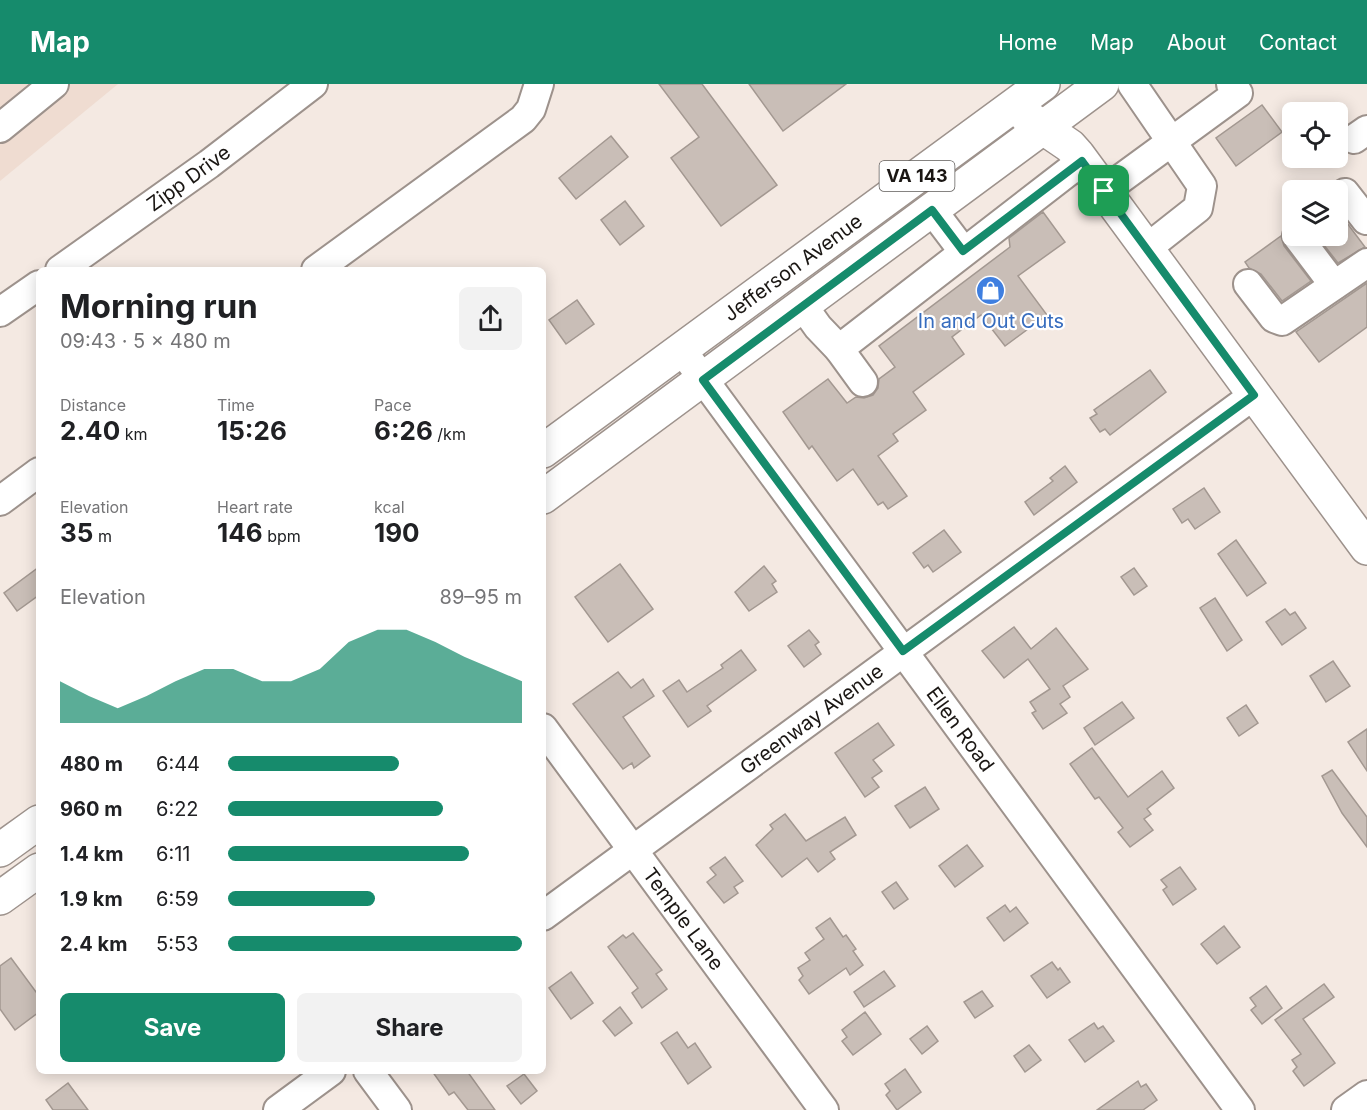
<!DOCTYPE html>
<meta charset="utf-8">
<style>
:root{--surface:#fff;--page:#f2f2f2;--text:#202124;--muted:#757577;--accent:#168b6c}
body{margin:0;font-family:Inter,sans-serif;background:var(--page);color:var(--text);height:100vh;display:flex;flex-direction:column;font-size:22px;white-space:nowrap}
*{box-sizing:border-box;margin:0}
p{font-size:20px;color:var(--muted)}
.icon{flex:none;width:33px;height:33px;fill:none;stroke:currentColor;stroke-width:2;stroke-linecap:round;stroke-linejoin:round}
.map{position:relative;flex:1;overflow:hidden}
.panel{position:absolute;left:36px;top:183px;width:510px;height:807px;display:flex;flex-direction:column;background:var(--surface);border-radius:9px;box-shadow:0 3px 15px #0003}
.panel>*{flex:none}
.controls{position:absolute;left:1282px;top:18px;display:grid;gap:12px}
.controls a{display:grid;place-items:center;width:66px;height:66px;border-radius:9px;background:var(--surface);box-shadow:0 3px 15px #0003;font-size:30px}
.pin{position:absolute;display:grid;place-items:center;width:51px;height:51px;color:#fff;margin:-26px;border-radius:12px;box-shadow:0 3px 9px #0006}
.round{display:grid;place-items:center;flex:none;width:63px;height:63px;border-radius:9px;background:var(--page)}
.summary{display:flex;align-items:center;justify-content:space-between;height:102px;padding:0 24px}
h1{font-size:33px;font-weight:700;line-height:45px}
.metrics{display:grid;grid-template-columns:repeat(3,1fr);gap:9px;height:102px;padding:6px 24px}
.metrics div{display:grid;align-content:center}
.metrics b{font-size:26px;font-weight:700}
.metrics small{font-size:16px;font-weight:400}
.metrics p{font-size:16px}
.chart{height:168px;padding:12px 24px}
.chart p{display:flex;justify-content:space-between}
.chart svg{width:100%;height:108px;margin-top:6px;fill:var(--accent);opacity:.7}
.primary-button{display:flex;gap:12px;margin-top:auto;padding:12px 24px}
.primary-button a{flex:1;height:69px;border-radius:9px;background:var(--accent);color:#fff;font-size:24px;font-weight:700;line-height:69px;text-align:center}
.primary-button a+a{background:var(--page);color:var(--text)}
ul{padding:0 24px;list-style:none;font-size:20px}
li{display:grid;grid-template-columns:96px 72px 1fr;align-items:center;height:45px}
li i{height:15px;border-radius:8px;background:var(--accent)}
header{display:flex;align-items:center;gap:36px;box-sizing:border-box;height:84px;padding:0 30px;background:var(--accent);color:#fff}
header strong{font-size:28px}
nav{display:flex;gap:33px;margin-inline-start:auto;font-size:21px}
.map>svg:first-child{display:block}
</style>
<header>
<strong>Map</strong>
<nav><a>Home</a><a>Map</a><a>About</a><a>Contact</a></nav>
</header>
<div class="map">
<svg width="1367" height="1026" viewBox="0 0 1367 1026">
<rect width="100%" height="100%" fill="#f4e9e2"/>
<polygon fill="#efdcd1" points="0,0 118,0 0,97"/>
<g fill="#c9beb7" stroke="#a39891" stroke-width="1.5">
<polygon points="659,0 702,0 777,101 721,142 671,74 699,53"/>
<polygon points="749,0 846,0 783,47"/>
<polygon points="1262,21 1282,48 1236,82 1216,54"/>
<polygon points="611,52 628,73 576,115 559,94"/>
<polygon points="625,117 644,142 620,161 601,136"/>
<polygon points="1338,127 1365,163 1338,179 1317,152 1338,152"/>
<polygon points="1043,128 1065,158 1018,192 1047,231 1005,262 981,231 952,253 964,270 913,308 926,326 893,350 898,357 878,372 907,412 888,425 883,418 878,421 853,385 837,397 812,362 809,365 783,328 828,295 847,319 856,313 864,314 873,311 878,304 879,295 895,283 879,262 1010,163 1009,154"/>
<polygon points="1281,152 1284,162 1311,197 1282,217 1261,190 1249,184 1245,178"/>
<polygon points="1367,199 1367,243 1319,278 1296,248"/>
<polygon points="577,216 594,240 566,260 549,236"/>
<polygon points="1150,286 1166,308 1110,351 1105,345 1100,348 1090,334 1097,330 1094,326"/>
<polygon points="1065,382 1077,398 1034,431 1025,418 1053,397 1050,394"/>
<polygon points="1204,404 1220,428 1195,445 1188,435 1182,439 1173,425"/>
<polygon points="944,446 961,468 933,488 928,481 924,484 913,469"/>
<polygon points="1236,456 1266,499 1247,512 1218,470"/>
<polygon points="620,480 653,525 608,558 575,513"/>
<polygon points="764,482 776,497 772,500 777,508 749,527 735,508"/>
<polygon points="39,483 39,511 17,527 4,509"/>
<polygon points="1134,484 1147,502 1134,511 1121,493"/>
<polygon points="1215,514 1242,556 1227,567 1200,524"/>
<polygon points="1285,525 1290,531 1295,528 1306,544 1282,561 1266,538"/>
<polygon points="1014,543 1031,565 1056,544 1088,585 1063,602 1070,613 1060,620 1067,629 1043,645 1032,629 1036,627 1030,618 1050,605 1028,575 1004,594 982,567"/>
<polygon points="809,546 819,558 815,561 821,570 804,583 788,562"/>
<polygon points="741,566 756,586 707,622 711,627 688,643 663,607 679,596 687,608 723,584 721,581"/>
<polygon points="1333,577 1350,602 1326,618 1310,592"/>
<polygon points="618,588 631,604 643,595 654,612 623,633 650,672 634,684 632,679 623,685 573,620"/>
<polygon points="1122,618 1134,634 1095,661 1084,644"/>
<polygon points="1246,621 1258,639 1239,652 1227,634"/>
<polygon points="878,639 894,661 873,676 882,687 872,694 879,703 865,713 835,669"/>
<polygon points="1367,645 1367,687 1348,658"/>
<polygon points="1092,664 1128,713 1162,687 1174,704 1147,725 1151,730 1144,735 1153,746 1130,763 1118,748 1123,744 1099,713 1095,715 1070,680"/>
<polygon points="1332,686 1367,733 1367,763 1342,729 1322,692"/>
<polygon points="925,703 939,725 910,744 895,722"/>
<polygon points="785,730 806,757 845,733 856,751 830,768 835,775 818,788 807,774 782,793 756,761 773,745 770,741"/>
<polygon points="967,761 983,782 955,803 939,782"/>
<polygon points="725,773 743,797 734,803 738,809 724,819 707,798 716,791 710,784"/>
<polygon points="1180,783 1196,805 1173,821 1163,806 1167,803 1161,796"/>
<polygon points="896,798 908,815 894,825 882,808"/>
<polygon points="1005,821 1010,828 1016,823 1028,839 1004,857 987,834"/>
<polygon points="830,834 843,853 846,851 856,865 853,867 863,881 850,891 846,884 809,910 799,896 803,892 798,884 810,876 805,869 824,855 816,844"/>
<polygon points="1224,842 1240,863 1217,880 1201,860"/>
<polygon points="633,849 662,886 656,890 667,905 642,924 632,909 638,904 608,863 623,851 626,854"/>
<polygon points="11,874 39,912 39,928 15,946 0,925 0,882"/>
<polygon points="1052,878 1058,886 1060,884 1070,898 1047,914 1031,892"/>
<polygon points="884,887 895,902 864,923 854,908"/>
<polygon points="571,888 593,919 571,935 549,904"/>
<polygon points="1324,900 1334,913 1303,935 1335,979 1304,1002 1293,987 1297,983 1292,976 1301,970 1275,936"/>
<polygon points="1266,902 1282,924 1262,940 1251,926 1256,922 1250,914"/>
<polygon points="982,907 993,922 975,934 964,918"/>
<polygon points="620,923 632,939 615,952 603,937"/>
<polygon points="865,928 881,950 853,971 842,957 847,953 842,946"/>
<polygon points="1094,939 1098,945 1103,942 1114,957 1085,978 1069,956"/>
<polygon points="927,942 938,957 922,970 910,955"/>
<polygon points="677,948 688,964 695,959 711,983 688,1000 661,959"/>
<polygon points="1029,961 1041,976 1025,988 1014,972"/>
<polygon points="905,985 921,1008 897,1026 886,1011 890,1007 885,1000"/>
<polygon points="432,987 467,987 495,1026 468,1026 454,1008 449,1011"/>
<polygon points="524,990 537,1007 521,1020 507,1002"/>
<polygon points="1138,997 1141,1003 1146,1000 1157,1016 1143,1026 1097,1026"/>
<polygon points="68,999 88,1026 53,1026 46,1016"/>
</g>
<g fill="none" stroke-linecap="round" stroke-linejoin="round">
<defs>
<g id="minor">
<polyline points="1132,0 1202,102 1198,124 1146,165"/>
<polyline points="0,44 54,0"/>
<polyline points="1354,55 1367,46"/>
<polyline points="1104,107 1238,9 1231,0"/>
<polyline points="1345,109 1366,136"/>
<polyline points="932,126 963,167"/>
<polyline points="1297,152 1334,201"/>
<path id="s1" d="M 60,186 L 209,80 L 313,0"/>
<polyline points="316,186 523,35 531,25 539,0"/>
<polyline points="1248,200 1274,234 1282,237 1367,179"/>
<polyline points="803,222 818,243 839,265 1082,77"/>
<polyline points="0,228 39,201"/>
<path id="s2" d="M 681,265 L 1240,1026"/>
<polyline points="839,265 863,298"/>
<polyline points="0,417 39,388"/>
<path id="s3" d="M 543,644 L 824,1026"/>
<path id="s4" d="M 543,832 L 1254,311"/>
<polyline points="368,987 397,1026"/>
<polyline points="278,1026 331,987"/>
<polyline points="1346,1026 1367,1011"/>
</g>
<g id="major">
<polyline points="1026,32 1070,62 1078,71 1367,464"/>
<path id="s5" d="M 543,367 L 1043,0"/>
<polyline points="543,413 1102,0"/>
<polyline points="0,766 39,738"/>
<polyline points="0,814 39,786"/>
</g>
</defs>
<use href="#minor" stroke="#9d928c" stroke-width="32"/>
<use href="#major" stroke="#9d928c" stroke-width="36"/>
<use href="#minor" stroke="#fff" stroke-width="28"/>
<use href="#major" stroke="#fff" stroke-width="33"/>
</g>
<g fill="none" stroke-linecap="round" stroke-linejoin="round">
<defs>
<polygon id="route" points="1082,77 1254,311 903,567 703,296 932,126 963,167"/>
</defs>
<use href="#route" stroke="#fff" stroke-width="12"/>
<use href="#route" stroke="#168b6c" stroke-width="8"/>
</g>
<defs>
<symbol id="shop-disc" viewBox="-11 -11 22 22"><circle r="9.5" fill="#3f7fe0" stroke="#fff"/><path d="M-5-2.5h2.3a2.7 3.5 0 0 1 5.4 0H5L5.5 6h-11ZM-1.5-2.5h3a1.5 2.3 0 0 0-3 0Z" fill="#fff"/></symbol>
</defs>
<g fill-rule="evenodd">
<use href="#shop-disc" x="974" y="190" width="33" height="33"/>
</g>
<g text-anchor="middle" stroke-width="4.5" stroke-linejoin="round" paint-order="stroke">
<rect fill="#fff" stroke="#5f5c5a" stroke-width="1.5" x="879.5" y="77" width="75" height="30" rx="4.5"/>
<g font-size="18" font-weight="bold" fill="#1a1613">
<text x="917" y="98">VA 143</text>
</g>
<g font-size="20" fill="#1a1613" stroke="#fff">
<text dy="7" stroke="none"><textPath href="#s1" startOffset="158">Zipp Drive</textPath></text>
<text dy="7" stroke="none"><textPath href="#s5" startOffset="310">Jefferson Avenue</textPath></text>
<text dy="7" stroke="none"><textPath href="#s4" startOffset="333">Greenway Avenue</textPath></text>
<text dy="7" stroke="none"><textPath href="#s2" startOffset="472">Ellen Road</textPath></text>
<text dy="7" stroke="none"><textPath href="#s3" startOffset="237">Temple Lane</textPath></text>
</g>
<g font-size="20" fill="#366cbe" stroke="#fff">
<text x="991" y="244">In and Out Cuts</text>
</g>
</g>
</svg>
<div class="controls">
<a><svg class="icon" aria-label="locate" viewBox="0 0 24 24"><circle cx="12" cy="12" r="6"/><path d="M12 2v4M12 18v4M2 12h4M18 12h4"/></svg></a>
<a><svg class="icon" aria-label="layers" viewBox="0 0 24 24"><path d="M12 4l9 5-9 5-9-5zM3 14l9 5 9-5"/></svg></a>
</div>
<div class="pin" style="left:1104px;top:107px;background:#1e9e55"><svg class="icon" aria-label="arrive" viewBox="0 0 24 24"><path d="M6 21V4h12l-3 4 3 4H6"/></svg></div>
<section class="panel">
<div class="summary"><div><h1>Morning run</h1><p>09:43 · 5 × 480 m</p></div><a class="round"><svg class="icon" aria-label="share" viewBox="0 0 24 24"><path d="M12 15V3M7 8l5-5 5 5M5 13v7h14v-7"/></svg></a></div>
<div class="metrics">
<div><p>Distance</p><b>2.40<small> km</small></b></div>
<div><p>Time</p><b>15:26</b></div>
<div><p>Pace</p><b>6:26<small> /km</small></b></div>
</div>
<div class="metrics">
<div><p>Elevation</p><b>35<small> m</small></b></div>
<div><p>Heart rate</p><b>146<small> bpm</small></b></div>
<div><p>kcal</p><b>190</b></div>
</div>
<div class="chart"><p><span>Elevation</span>89–95 m</p>
<svg viewBox="0 0 160 44" preserveAspectRatio="none"><path d="M0 44V27L10 33L20 38L30 33L40 27L50 22L60 22L70 27L80 27L90 22L100 11L110 6L120 6L130 11L140 17L150 22L160 27V44z"/></svg>
</div>
<ul>
<li><b>480 m</b>6:44<i style="width:58%"></i></li>
<li><b>960 m</b>6:22<i style="width:73%"></i></li>
<li><b>1.4 km</b>6:11<i style="width:82%"></i></li>
<li><b>1.9 km</b>6:59<i style="width:50%"></i></li>
<li><b>2.4 km</b>5:53<i style="width:100%"></i></li>
</ul>
<div class="primary-button"><a>Save</a><a>Share</a></div>
</section>
</div>
